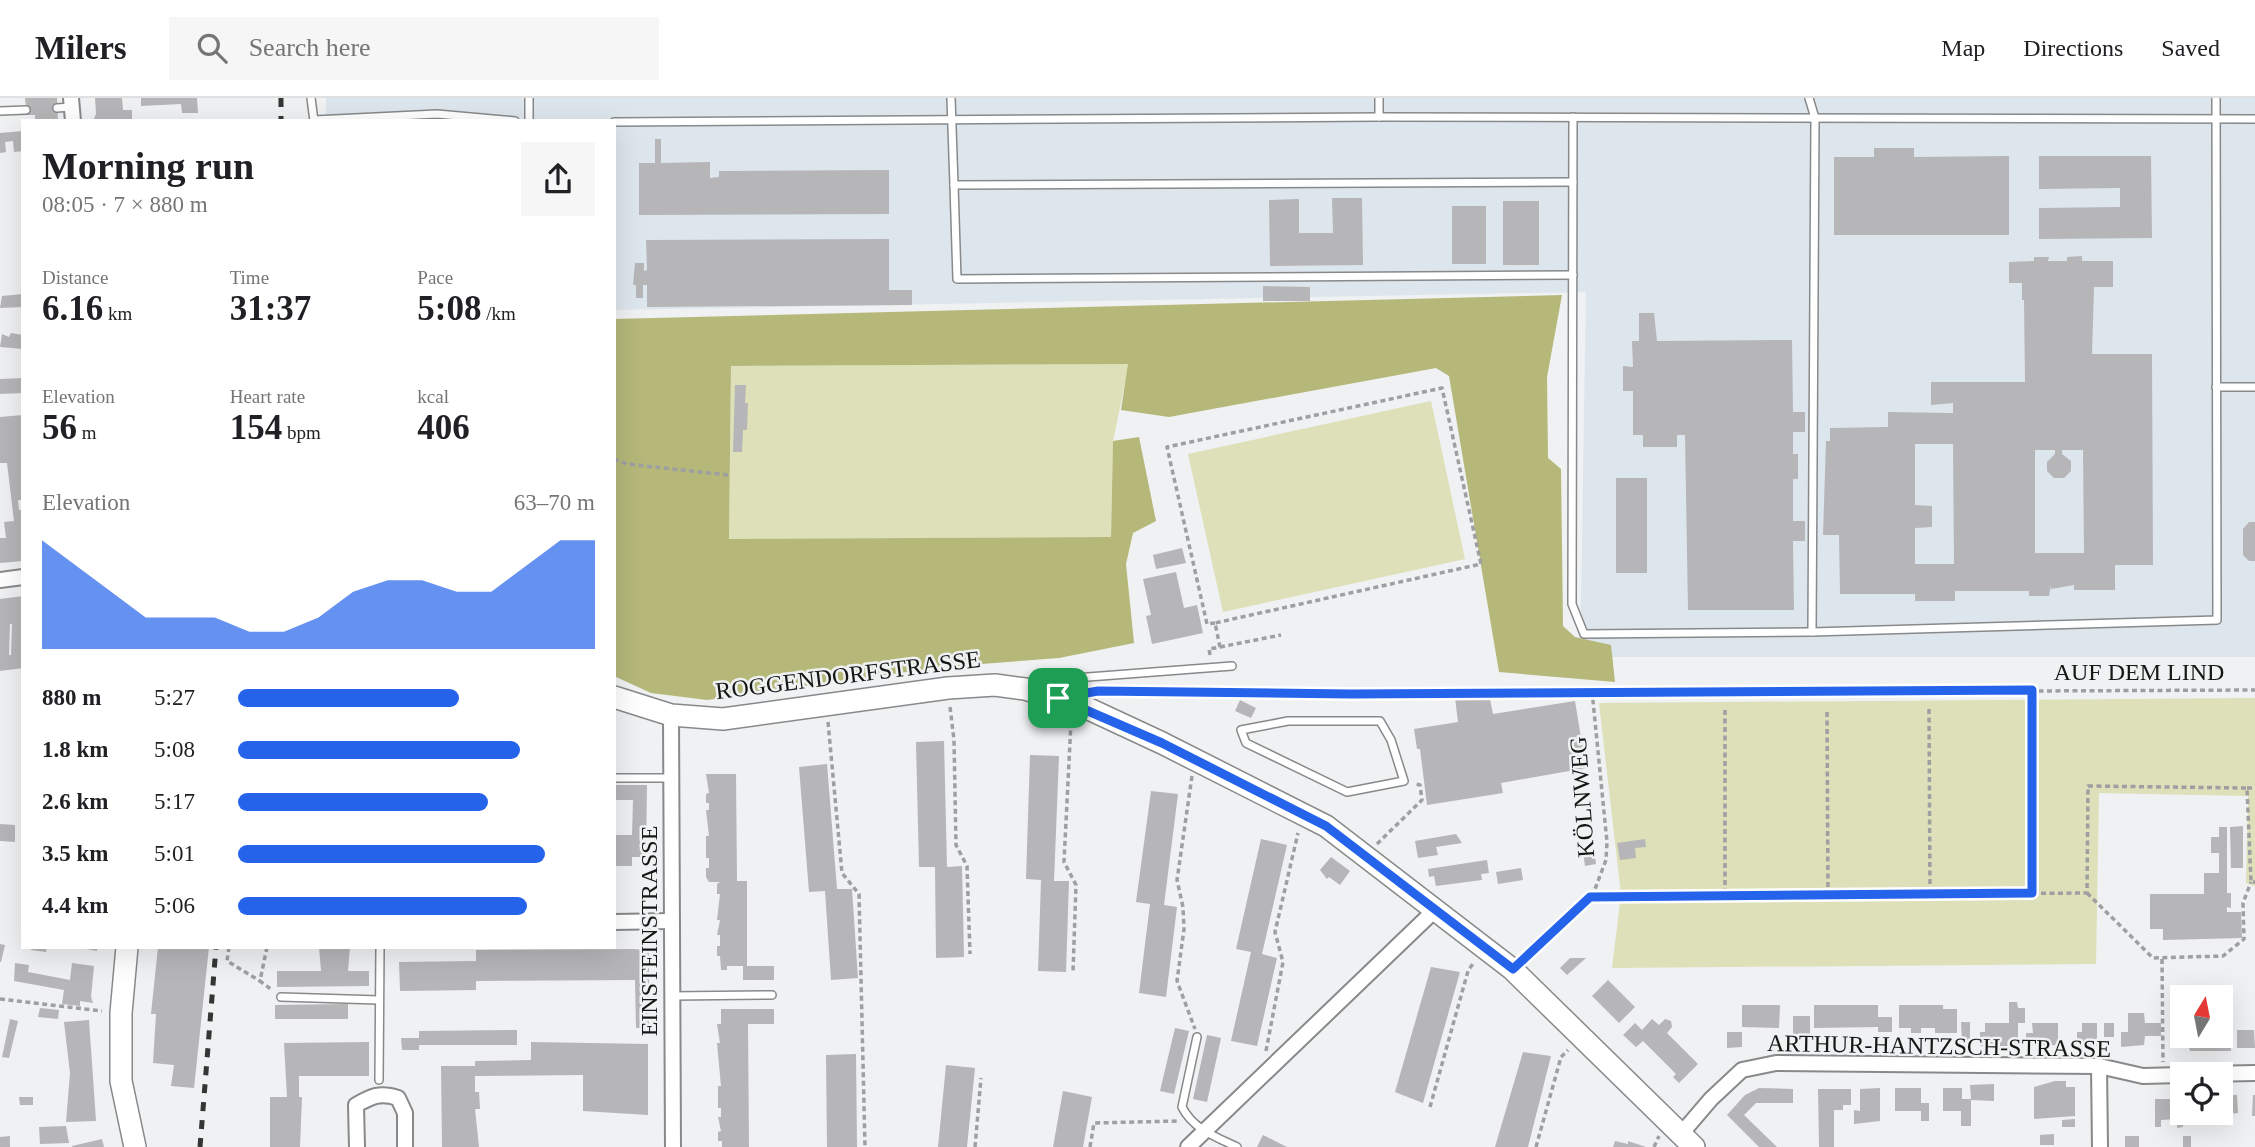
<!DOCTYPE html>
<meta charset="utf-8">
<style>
:root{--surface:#fff;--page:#f6f6f6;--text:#202124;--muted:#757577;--line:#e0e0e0;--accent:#2563eb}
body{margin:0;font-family:"Times New Roman",serif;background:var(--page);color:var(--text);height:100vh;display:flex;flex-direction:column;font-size:26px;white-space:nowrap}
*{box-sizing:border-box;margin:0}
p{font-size:23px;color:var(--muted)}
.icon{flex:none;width:38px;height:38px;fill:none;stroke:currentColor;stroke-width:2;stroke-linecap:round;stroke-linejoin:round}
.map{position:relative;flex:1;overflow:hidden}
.details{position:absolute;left:21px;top:21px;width:595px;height:830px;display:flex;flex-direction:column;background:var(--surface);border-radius:0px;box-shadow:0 7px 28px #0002}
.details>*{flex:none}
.needle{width:46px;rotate:10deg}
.controls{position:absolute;left:2170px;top:887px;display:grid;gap:14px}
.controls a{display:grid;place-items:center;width:63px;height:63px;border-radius:0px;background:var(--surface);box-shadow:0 7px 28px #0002;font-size:35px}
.pin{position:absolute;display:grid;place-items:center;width:60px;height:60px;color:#fff;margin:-30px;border-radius:14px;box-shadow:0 4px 10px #0006}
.round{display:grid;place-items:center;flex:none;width:74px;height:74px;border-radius:0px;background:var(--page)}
.summary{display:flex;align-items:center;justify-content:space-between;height:119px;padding:0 21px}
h1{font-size:38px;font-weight:700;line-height:52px}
.figures{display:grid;grid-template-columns:repeat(3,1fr);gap:10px;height:119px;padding:7px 21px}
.figures div{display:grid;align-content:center}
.figures b{font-size:35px;font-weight:700}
.figures small{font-size:19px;font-weight:400}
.figures p{font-size:19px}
.chart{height:196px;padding:14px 21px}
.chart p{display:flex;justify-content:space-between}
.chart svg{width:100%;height:126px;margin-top:7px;fill:var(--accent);opacity:.7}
ul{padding:0 21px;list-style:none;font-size:23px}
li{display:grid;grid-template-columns:112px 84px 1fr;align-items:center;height:52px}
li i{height:18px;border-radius:9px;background:var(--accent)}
header{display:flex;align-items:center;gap:42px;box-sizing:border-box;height:98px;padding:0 35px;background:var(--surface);border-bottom:2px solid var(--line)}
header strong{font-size:33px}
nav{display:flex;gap:38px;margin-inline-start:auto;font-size:24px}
.search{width:490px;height:63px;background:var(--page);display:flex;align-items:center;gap:18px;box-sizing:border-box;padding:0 24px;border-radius:0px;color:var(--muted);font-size:26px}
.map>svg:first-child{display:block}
</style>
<header>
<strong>Milers</strong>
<div class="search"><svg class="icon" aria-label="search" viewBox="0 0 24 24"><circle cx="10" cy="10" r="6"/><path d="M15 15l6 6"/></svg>Search here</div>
<nav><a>Map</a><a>Directions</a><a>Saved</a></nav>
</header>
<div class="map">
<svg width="2255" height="1049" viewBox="0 0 2255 1049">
<rect width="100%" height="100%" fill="#eff1f2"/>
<polygon fill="#dee6ed" points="326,0 2255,0 2255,559 1580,559 1586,194 614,212 614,23 326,23"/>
<g fill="#dde0b8">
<polygon points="1129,266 1113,343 1111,439 729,441 731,268"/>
<polygon points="1431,303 1465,461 1223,514 1188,356"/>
<polygon points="2255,600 2255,788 2246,785 2248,698 2099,695 2096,866 1612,870 1621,796 1599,605"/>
</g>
<polygon fill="#b5b879" points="1562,197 1547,279 1548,360 1561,371 1563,528 1575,539 1611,547 1615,584 1499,574 1449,278 1436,270 1169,319 1121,312 1128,266 731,268 729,441 1111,439 1113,343 1139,339 1156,423 1133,435 1126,466 1134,545 1059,560 942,569 707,602 651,595 614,578 614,221"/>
<g fill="#b6b5b7" fill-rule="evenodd">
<polygon points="25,0 57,0 58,23 35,23 35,17 27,17"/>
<polygon points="95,0 122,0 123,12 132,12 132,23 93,23 96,16"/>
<polygon points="141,0 197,0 198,15 182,15 181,6 141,8"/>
<polygon points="23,33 23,53 14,54 13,43 5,44 6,54 0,55 0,35"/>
<polygon points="655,41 661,41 661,65 710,64 710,80 719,79 719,73 889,72 889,116 639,117 639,65 655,65"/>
<polygon points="1874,50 1914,50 1914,59 2009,58 2009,137 1834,137 1834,59 1874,59"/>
<polygon points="2039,58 2151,58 2152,140 2039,141 2039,110 2120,109 2120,90 2039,91"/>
<polygon points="1332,100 1362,100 1363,167 1270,168 1269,102 1299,101 1299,135 1333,135"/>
<rect x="1503" y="103" width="36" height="64"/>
<rect x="1452" y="108" width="34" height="58"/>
<polygon points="889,141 889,192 912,192 912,207 647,209 647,187 643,187 643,200 636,200 636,187 633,187 635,165 644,165 644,173 647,172 646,142"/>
<path d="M 2082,158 L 2082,163 L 2113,163 L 2113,189 L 2094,189 L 2092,256 L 2152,256 L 2153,467 L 2115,467 L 2115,492 L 2074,492 L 2074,487 L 2051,491 L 2051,487 L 2049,498 L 2029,498 L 2029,493 L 1955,493 L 1955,503 L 1915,503 L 1915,496 L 1840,496 L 1839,437 L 1823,437 L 1826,343 L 1830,343 L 1830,330 L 1888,329 L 1888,314 L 1953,315 L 1953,305 L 1931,307 L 1931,284 L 2025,284 L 2024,202 L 2022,202 L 2022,185 L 2009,185 L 2009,164 L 2034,163 L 2034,159 L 2049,159 L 2048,163 L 2067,163 L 2067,159 ZM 1915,346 L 1953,346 L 1954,466 L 1915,466 L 1915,430 L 1932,429 L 1932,408 L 1915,407 ZM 2035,352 L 2055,352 L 2055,356 L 2047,364 L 2047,373 L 2054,380 L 2064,380 L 2071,373 L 2071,363 L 2062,356 L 2062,352 L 2083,352 L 2084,455 L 2035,455 Z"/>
<polygon points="1263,188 1310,189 1310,203 1263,203"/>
<polygon points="23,196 23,209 0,210 2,198"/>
<polygon points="1639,215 1654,215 1657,243 1792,242 1793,314 1805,314 1805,334 1793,334 1793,356 1798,356 1798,381 1793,381 1793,423 1805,423 1805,443 1793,443 1794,512 1688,512 1685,337 1677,337 1677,349 1643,349 1643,337 1633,337 1633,293 1623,293 1623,268 1633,269 1632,243 1639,243"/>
<polygon points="11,235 23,237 23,251 0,249 2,236 9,239"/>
<polygon points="23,280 23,295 0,296 0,281"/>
<polygon points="735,287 746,287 745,305 748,305 747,332 743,332 742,354 733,354"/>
<polygon points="23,317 23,402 18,402 19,412 23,412 23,463 0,465 0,440 6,440 4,424 14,423 7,365 0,365 0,319"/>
<rect x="1616" y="380" width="31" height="95"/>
<polygon points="2249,424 2255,424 2255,463 2249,463 2243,457 2243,431"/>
<polygon points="1182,450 1186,465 1156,471 1153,457"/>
<polygon points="1176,474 1184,510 1197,507 1203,535 1152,546 1146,518 1151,517 1143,481"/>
<path d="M 23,498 L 23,570 L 0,573 L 0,501 ZM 10,526 L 12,526 L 11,557 L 9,557 Z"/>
<polygon points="1455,600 1490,601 1493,616 1575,603 1586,670 1501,685 1503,695 1427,707 1420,651 1417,651 1414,631 1458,624"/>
<polygon points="1240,602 1256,610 1251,620 1235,613"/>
<polygon points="944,643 947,769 962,768 964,859 936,860 935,769 919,769 916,644"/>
<polygon points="1030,657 1059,658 1054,783 1069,783 1066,874 1038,873 1041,782 1026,781"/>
<polygon points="827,666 837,791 852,791 858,880 831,882 825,793 809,794 799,669"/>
<polygon points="706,676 736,676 737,783 747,783 747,868 774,868 774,882 743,882 743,868 727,868 727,872 721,872 720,858 717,858 717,848 720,848 720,837 717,837 720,822 717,822 720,796 717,796 717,786 720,784 709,784 706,779 706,770 709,770 709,760 706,760 706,738 709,738 706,712 709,712 709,705 706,705 706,696 709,695"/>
<polygon points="614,687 647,687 646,759 632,759 632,768 614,768 614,737 632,737 633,702 614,702"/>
<polygon points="1151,693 1178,696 1164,807 1177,809 1166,899 1139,895 1150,806 1136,804"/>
<polygon points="0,726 15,727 15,744 0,743"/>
<polygon points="2243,728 2243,770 2231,770 2230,729"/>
<polygon points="2219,729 2227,729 2227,795 2231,795 2231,810 2227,809 2227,814 2241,814 2242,840 2163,842 2163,831 2150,831 2150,796 2204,796 2204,775 2219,775 2219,755 2211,755 2211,739 2219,739"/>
<polygon points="1456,736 1462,745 1436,749 1438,757 1418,760 1415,743"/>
<polygon points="1261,741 1287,747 1262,856 1277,860 1257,948 1231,943 1251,854 1236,851"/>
<polygon points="1645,741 1646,749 1635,750 1636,760 1620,762 1617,745"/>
<polygon points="1594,751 1596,766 1585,768 1583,753"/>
<polygon points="1331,759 1350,773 1340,787 1329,779 1327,781 1320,772"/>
<polygon points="1487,762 1489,775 1481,776 1482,782 1436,788 1434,778 1429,779 1428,771"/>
<polygon points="1521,770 1523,782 1498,786 1496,774"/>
<polygon points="0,846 5,847 1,864 0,864"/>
<polygon points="32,849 47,849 46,854 31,852"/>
<polygon points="76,849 97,849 97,853"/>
<polygon points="158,849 209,849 194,990 171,988 174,967 153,965 156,916 151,916"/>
<polygon points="319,849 350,849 348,873 369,873 369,888 277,889 277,873 321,873"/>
<polygon points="635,851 649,853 649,930 636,930 635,882 476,883 476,892 400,893 399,864 476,863 476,852"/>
<polygon points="1570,860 1586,860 1567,877 1560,870"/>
<polygon points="15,865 29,867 28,874 70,882 72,865 94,868 91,899 93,905 80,903 80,908 62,906 64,892 14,883"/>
<polygon points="1431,869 1460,874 1423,1005 1395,994"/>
<polygon points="1608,882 1635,909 1619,925 1592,898"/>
<polygon points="2009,904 2017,904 2018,910 2025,910 2025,925 2018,925 2018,944 2009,944 2009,948 1980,948 1980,934 1985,934 1985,925 2009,925"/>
<polygon points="348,906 348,921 275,921 275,907"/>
<polygon points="1742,907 1780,907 1779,930 1742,929"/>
<polygon points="1814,907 1878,907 1878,919 1892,919 1892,934 1878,934 1878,929 1814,930"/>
<polygon points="1899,907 1943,907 1943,911 1957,911 1957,935 1935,935 1935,930 1921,930 1921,935 1911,935 1911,930 1899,930"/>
<polygon points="40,910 59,912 58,921 38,919"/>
<polygon points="721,911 774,911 774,926 748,926 749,1049 722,1049 722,1043 718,1043 718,1034 721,1033 718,1019 721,1019 721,1010 718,1010 718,988 721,988 717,945 720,945 717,926 721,926"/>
<polygon points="2128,915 2144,915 2145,925 2161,925 2161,938 2145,938 2144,947 2121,949 2121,934 2128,934"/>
<rect x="1793" y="918" width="17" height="18"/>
<polygon points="10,921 18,923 9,960 2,959"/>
<polygon points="1652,921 1659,927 1665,921 1671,923 1672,929 1667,935 1698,966 1679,985 1673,979 1676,976 1643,943 1636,949 1623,937 1635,925 1642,932"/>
<polygon points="89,922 96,1023 66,1024 70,975 64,924"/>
<polygon points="1961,924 1970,924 1970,943 1962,943"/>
<polygon points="2032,925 2058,925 2058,947 2026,948 2026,935 2033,935"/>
<polygon points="2082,925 2097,925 2097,948 2077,947 2077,934 2082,934"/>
<rect x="2104" y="925" width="10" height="14"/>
<polygon points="2221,929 2231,929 2231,953 2190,953 2186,939 2221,938"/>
<polygon points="1175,930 1189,933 1174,996 1160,993"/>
<polygon points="517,932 517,947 419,947 419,952 402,952 401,940 419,940 419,933"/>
<polygon points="2237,932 2254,932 2255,950 2237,950"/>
<polygon points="1727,934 1742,934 1742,949 1727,950"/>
<polygon points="1207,937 1221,940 1207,1004 1193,1001"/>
<polygon points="369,944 369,978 299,978 299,999 302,999 300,1049 270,1049 270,999 287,999 284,945"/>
<polygon points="531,944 648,946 648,1017 583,1013 583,977 475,978 475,994 479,994 480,1011 475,1011 479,1049 442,1049 441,968 475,968 475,963 531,962"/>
<polygon points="1523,954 1551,958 1528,1049 1495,1049"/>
<polygon points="856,956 857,1049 827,1049 826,957"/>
<polygon points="946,967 975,970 967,1049 938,1049"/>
<polygon points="2055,983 2066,983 2066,989 2075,989 2075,1018 2034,1021 2034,989"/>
<polygon points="1994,986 1994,1003 1971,1002 1971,1028 1961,1028 1961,1013 1943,1013 1943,990 1962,990 1962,1001 1971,1001 1970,987"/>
<polygon points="1759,990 1793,991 1793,1005 1756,1005 1744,1017 1777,1049 1759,1049 1727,1017 1745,997"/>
<polygon points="1880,990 1880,1023 1854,1026 1854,1012 1860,1013 1860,991"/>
<polygon points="1895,990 1921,990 1921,1005 1929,1005 1929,1023 1921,1023 1921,1013 1895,1013"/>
<polygon points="1818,991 1851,991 1851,1007 1843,1007 1843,1012 1834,1012 1834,1049 1819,1049"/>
<polygon points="1063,993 1092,999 1083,1049 1053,1049"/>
<polygon points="2228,997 2237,997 2238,1015 2228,1016"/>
<polygon points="2253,997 2255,997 2255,1018 2252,1018"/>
<polygon points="19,999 33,999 33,1007 20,1007"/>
<polygon points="2155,1001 2182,1001 2183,1029 2177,1030 2177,1021 2161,1022 2161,1029 2155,1029"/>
<polygon points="2075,1021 2075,1029 2062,1029 2062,1022"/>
<polygon points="66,1028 69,1045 40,1046 39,1029"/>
<polygon points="2054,1036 2054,1047 2040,1047 2040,1037"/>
<polygon points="1263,1037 1287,1049 1257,1049"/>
<polygon points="10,1038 10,1049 0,1049 0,1039"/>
<rect x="2125" y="1038" width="14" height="11"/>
<rect x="2183" y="1038" width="8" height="11"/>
<polygon points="102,1041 104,1049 72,1049 72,1048"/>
<polygon points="1615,1043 1628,1046 1628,1043 1646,1049 1613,1049"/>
</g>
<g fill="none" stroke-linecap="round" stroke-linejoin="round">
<defs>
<g id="lane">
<polyline points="311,0 314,23"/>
<polyline points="529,0 529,23"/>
<polyline points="951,0 954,87 1573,84"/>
<polyline points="1809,0 1815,20 1812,534"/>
<polyline points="57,10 71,9"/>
<polyline points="0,13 26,12"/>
<polyline points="1379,19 1379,0"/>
<polyline points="1573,19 1572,506 1584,536 1812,534 2217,522 2216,0"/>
<polyline points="314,22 437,16 515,23"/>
<polyline points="614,24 1379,19 2255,21"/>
<polyline points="954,87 957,181 1573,177"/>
<polyline points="2216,289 2255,289"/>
<polyline points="1059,599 1075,580 1232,568"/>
<polygon points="1288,623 1380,623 1391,642 1404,683 1347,694 1246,645 1241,632"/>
<polyline points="614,680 672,680"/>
<polyline points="1514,870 1590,799"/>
<polyline points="672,898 772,897"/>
<polyline points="281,899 379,902"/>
<path d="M 1197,939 L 1182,1009 C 1193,1031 1216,1039 1237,1049"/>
<polyline points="379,982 380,849"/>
</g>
<g id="street">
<polyline points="71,0 73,23"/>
<polyline points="0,482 23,479"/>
<polyline points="671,617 673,1049"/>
<polyline points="614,824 672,823"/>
<polyline points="2099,968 2100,1049"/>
<polyline points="2206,976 2255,975"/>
<polyline points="1681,1036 1711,1001 1742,972 1776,965 2099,968 2143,978 2182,977"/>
<path d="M 357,1049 L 356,1007 C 372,998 380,994 398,1000 L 405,1015 L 405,1049"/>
<polyline points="1188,1049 1436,811"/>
</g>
<g id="secondary">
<polyline points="614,599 671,617 723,621 948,590 995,587 1025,591 1089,611 1162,645 1326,728 1512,871 1694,1049"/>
<polyline points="127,849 121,915 121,983 135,1049"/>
</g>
</defs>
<use href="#lane" stroke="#87898a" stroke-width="10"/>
<use href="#street" stroke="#87898a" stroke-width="18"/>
<use href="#secondary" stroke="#87898a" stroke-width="24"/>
<g stroke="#9e9fa0" stroke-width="3.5" stroke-dasharray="5 3.5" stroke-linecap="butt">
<polyline points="614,361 627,366 728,377"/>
<polyline points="1220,549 1281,537"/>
<polyline points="1210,557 1209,551 1220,549 1215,525 1481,466 1442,290 1167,349 1207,526 1215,525"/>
<polyline points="2032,592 2032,795"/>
<polyline points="1592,593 1607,744 1606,762 1595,791"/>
<polyline points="1095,594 1351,596 2255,592"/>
<polyline points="950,609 954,642 956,747 967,768 970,856"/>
<polyline points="1929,611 1930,795"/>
<polyline points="1725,612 1725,796"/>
<polyline points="1827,614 1828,796"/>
<polyline points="828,624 842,775 859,796 865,1049"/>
<polyline points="1071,624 1064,764 1076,787 1073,874"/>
<polyline points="1192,678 1177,782 1183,809 1184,831 1177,883 1195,931"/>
<polyline points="2247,690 2255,690"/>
<polyline points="1377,746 1422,702 1420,687 1415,686"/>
<polyline points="2087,795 2153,860 2223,858 2244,841 2243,805 2251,784"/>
<polyline points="1599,798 2087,795 2088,688 2247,690 2251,784 2255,784"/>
<polyline points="229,849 227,863 260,883"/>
<polyline points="267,849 260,883 272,892"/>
<polyline points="2162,861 2163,964"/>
<polyline points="0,901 102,913"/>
<polyline points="1266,953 1283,864 1275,834 1298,735"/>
<polyline points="1430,1009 1468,873 1474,864"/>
<polyline points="975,1049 981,980"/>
<polyline points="1090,1049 1094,1025 1179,1023"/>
<polyline points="1536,1049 1561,959 1568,952"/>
<polyline points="1654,1049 1659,1038"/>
</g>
<use href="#lane" stroke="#fff" stroke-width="7"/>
<use href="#street" stroke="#fff" stroke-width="14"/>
<use href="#secondary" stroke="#fff" stroke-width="21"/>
<g stroke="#343535" stroke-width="5" stroke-dasharray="9 9" stroke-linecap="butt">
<polyline points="281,0 281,23"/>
<polyline points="200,1049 216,849"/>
</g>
</g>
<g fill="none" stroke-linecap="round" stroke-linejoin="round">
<defs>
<polygon id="route" points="2032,592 2032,795 1590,799 1513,871 1326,728 1162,645 1058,600 1098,593 1351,596"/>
</defs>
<use href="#route" stroke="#fff" stroke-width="14"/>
<use href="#route" stroke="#2563eb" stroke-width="9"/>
</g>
<g text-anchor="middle" stroke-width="5" stroke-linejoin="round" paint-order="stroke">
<g font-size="24" fill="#151616" stroke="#eff1f2">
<text x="2139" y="582">AUF DEM LIND</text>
<text transform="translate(848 577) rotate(-7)" y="8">ROGGENDORFSTRASSE</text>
<text transform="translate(1582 699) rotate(-94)" y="8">KÖLNWEG</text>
<text transform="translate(649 833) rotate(-90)" y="8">EINSTEINSTRASSE</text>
<text transform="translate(1939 948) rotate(1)" y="8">ARTHUR-HANTZSCH-STRASSE</text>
</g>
</g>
</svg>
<div class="controls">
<a><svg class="needle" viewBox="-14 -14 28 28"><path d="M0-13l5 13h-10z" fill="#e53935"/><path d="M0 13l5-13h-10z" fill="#757577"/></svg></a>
<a><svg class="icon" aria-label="locate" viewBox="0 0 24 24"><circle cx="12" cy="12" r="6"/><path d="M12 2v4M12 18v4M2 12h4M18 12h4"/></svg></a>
</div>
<div class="pin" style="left:1058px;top:600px;background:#1e9e55"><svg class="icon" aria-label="arrive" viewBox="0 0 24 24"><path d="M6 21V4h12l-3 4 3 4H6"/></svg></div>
<section class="details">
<div class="summary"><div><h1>Morning run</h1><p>08:05 · 7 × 880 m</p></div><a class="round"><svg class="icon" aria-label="share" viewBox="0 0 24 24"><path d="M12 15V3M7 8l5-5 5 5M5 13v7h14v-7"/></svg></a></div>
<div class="figures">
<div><p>Distance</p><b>6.16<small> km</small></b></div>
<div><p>Time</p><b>31:37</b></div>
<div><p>Pace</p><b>5:08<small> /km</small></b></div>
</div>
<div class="figures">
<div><p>Elevation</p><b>56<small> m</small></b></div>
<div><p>Heart rate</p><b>154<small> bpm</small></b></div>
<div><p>kcal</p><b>406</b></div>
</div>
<div class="chart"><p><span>Elevation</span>63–70 m</p>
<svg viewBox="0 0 160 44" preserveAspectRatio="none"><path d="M0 44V6L10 15L20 24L30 33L40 33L50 33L60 38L70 38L80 33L90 24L100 20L110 20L120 24L130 24L140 15L150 6L160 6V44z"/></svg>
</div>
<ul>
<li><b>880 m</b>5:27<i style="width:62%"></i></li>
<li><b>1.8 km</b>5:08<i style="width:79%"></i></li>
<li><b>2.6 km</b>5:17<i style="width:70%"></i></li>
<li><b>3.5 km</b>5:01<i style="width:86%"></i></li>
<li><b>4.4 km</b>5:06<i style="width:81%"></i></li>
</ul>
</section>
</div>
